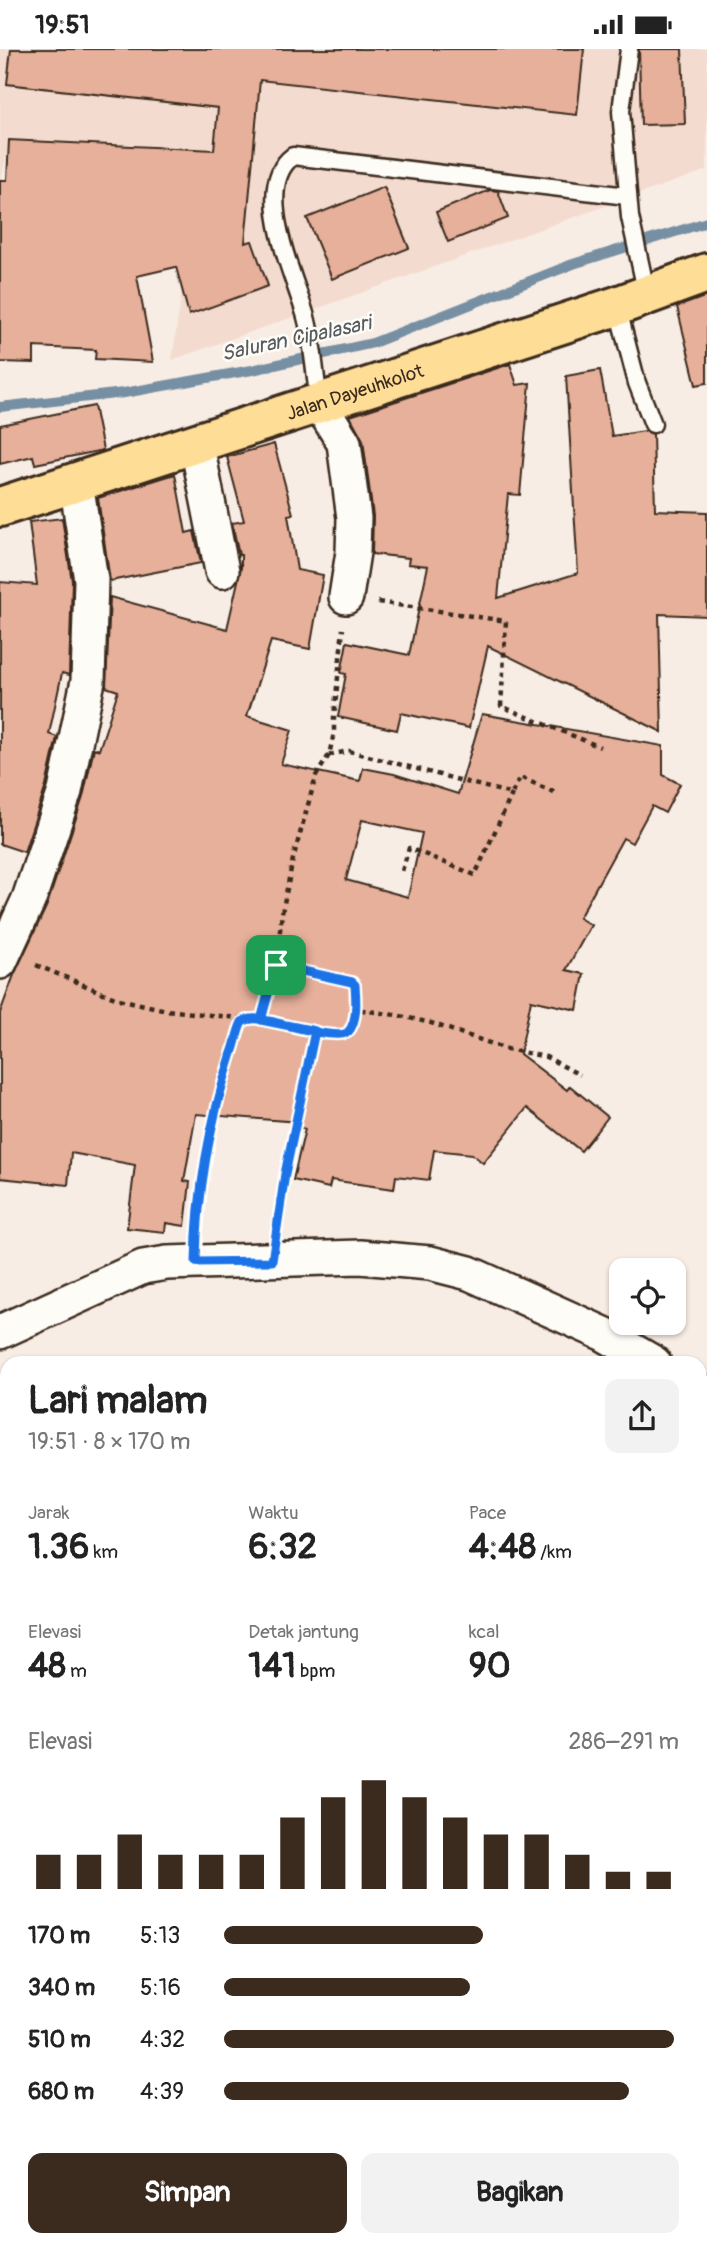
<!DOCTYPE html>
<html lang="id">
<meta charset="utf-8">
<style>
:root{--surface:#fff;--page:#f2f2f2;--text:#222;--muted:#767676;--accent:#3b2a1e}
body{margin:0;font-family:Pangolin,sans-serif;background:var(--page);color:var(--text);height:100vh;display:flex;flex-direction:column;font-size:26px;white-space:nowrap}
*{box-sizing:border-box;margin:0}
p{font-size:23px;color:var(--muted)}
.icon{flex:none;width:38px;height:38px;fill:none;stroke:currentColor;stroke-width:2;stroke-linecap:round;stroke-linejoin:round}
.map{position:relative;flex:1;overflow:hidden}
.drawer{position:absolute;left:0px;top:1307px;width:707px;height:891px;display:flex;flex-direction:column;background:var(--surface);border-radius:21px 21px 0 0;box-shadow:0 2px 5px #0004}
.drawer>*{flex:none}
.controls{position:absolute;left:609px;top:1209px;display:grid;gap:14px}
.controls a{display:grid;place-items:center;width:77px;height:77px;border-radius:14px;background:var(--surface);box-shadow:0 2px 5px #0004;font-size:35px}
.pin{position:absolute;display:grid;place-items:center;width:60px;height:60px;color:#fff;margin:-30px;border-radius:14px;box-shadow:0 4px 10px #0006}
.round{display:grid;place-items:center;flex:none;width:74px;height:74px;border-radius:14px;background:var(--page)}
.summary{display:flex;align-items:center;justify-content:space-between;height:119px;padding:0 28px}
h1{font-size:38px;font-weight:700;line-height:52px}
.figures{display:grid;grid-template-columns:repeat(3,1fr);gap:10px;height:119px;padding:7px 28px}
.figures div{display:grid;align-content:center}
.figures b{font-size:35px;font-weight:700}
.figures small{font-size:19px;font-weight:400}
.figures p{font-size:19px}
.chart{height:196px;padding:14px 28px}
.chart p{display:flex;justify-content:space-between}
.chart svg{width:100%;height:126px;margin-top:7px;stroke:var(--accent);stroke-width:6}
.primary-button{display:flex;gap:14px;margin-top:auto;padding:14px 28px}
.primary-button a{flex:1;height:80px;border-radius:14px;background:var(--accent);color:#fff;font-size:28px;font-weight:700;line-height:80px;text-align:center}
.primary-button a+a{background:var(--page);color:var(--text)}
ul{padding:0 28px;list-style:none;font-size:23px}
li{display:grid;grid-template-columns:112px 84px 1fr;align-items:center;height:52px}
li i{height:18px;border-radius:9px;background:var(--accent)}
.status{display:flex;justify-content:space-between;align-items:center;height:49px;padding:0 35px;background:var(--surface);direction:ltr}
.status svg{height:19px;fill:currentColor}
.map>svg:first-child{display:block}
</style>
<div class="status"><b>19:51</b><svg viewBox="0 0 49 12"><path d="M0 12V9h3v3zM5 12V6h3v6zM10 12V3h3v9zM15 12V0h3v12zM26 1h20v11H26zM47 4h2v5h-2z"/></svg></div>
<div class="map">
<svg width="707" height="2197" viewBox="0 0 707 2197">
<rect width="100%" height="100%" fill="#f8ede5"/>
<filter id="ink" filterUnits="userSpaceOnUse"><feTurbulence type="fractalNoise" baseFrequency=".0143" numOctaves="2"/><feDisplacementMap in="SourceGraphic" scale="14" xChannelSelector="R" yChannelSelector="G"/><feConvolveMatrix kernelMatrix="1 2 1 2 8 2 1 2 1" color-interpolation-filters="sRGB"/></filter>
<g filter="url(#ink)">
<polygon fill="#f3dbcf" points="0,0 707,0 707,121 172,311 199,121 8,98 0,137"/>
<g fill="#9dd2fb" stroke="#768fa3" stroke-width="2">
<polygon points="7,1344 7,1522 0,1525 0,1345"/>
<polygon points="700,1570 707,1577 707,1934 700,1925"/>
</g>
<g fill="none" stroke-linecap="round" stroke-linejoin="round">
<polyline stroke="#768fa3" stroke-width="10" points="0,358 124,344 252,321 373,294 573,215 707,173"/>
</g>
<g fill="#e6b09b" stroke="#3b2a1e" stroke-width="2" fill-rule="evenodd">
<polygon points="11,0 584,0 577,66 260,31 245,194 252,192 268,237 189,266 176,218 137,227 153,313 95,310 96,301 34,298 34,314 0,313 0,131 7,131 9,91 214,101 218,59 7,35"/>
<polygon points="639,0 682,0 685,75 641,76"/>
<polygon points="384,138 409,199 332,230 307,169"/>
<polygon points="490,141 498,142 508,169 448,193 436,163"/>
<polygon points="707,247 707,334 696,336 677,258"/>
<polygon points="510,315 517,336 530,334 520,446 508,445 498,549 578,524 566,327 600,321 612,387 645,382 653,385 655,461 707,463 707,567 659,565 662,683 488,597 469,679 401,664 397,681 338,668 346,625 341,624 347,593 409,606 428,517 408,515 409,509 372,505 373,467 363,391 350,367"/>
<polygon points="94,357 103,401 35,415 33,407 0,415 0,376"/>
<path d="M 274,395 L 293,465 L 288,466 L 297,521 L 323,526 L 310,600 L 271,592 L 247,667 L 292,681 L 281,715 L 360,732 L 363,719 L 394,725 L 458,745 L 482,665 L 663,697 L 663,726 L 680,735 L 665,764 L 652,757 L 632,794 L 623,789 L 579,869 L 591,876 L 566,921 L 584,925 L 577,961 L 531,951 L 520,1005 L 567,1041 L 570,1037 L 608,1068 L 581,1102 L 527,1059 L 483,1114 L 472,1105 L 434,1101 L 429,1131 L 396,1127 L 394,1140 L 331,1131 L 329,1139 L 293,1131 L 305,1080 L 297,1078 L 299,1073 L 196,1065 L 184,1132 L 190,1133 L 185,1177 L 166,1174 L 165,1183 L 127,1179 L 135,1116 L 71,1104 L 68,1136 L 0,1129 L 0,964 L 14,926 L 47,856 L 83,748 L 94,699 L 99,701 L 118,642 L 106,638 L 110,548 L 227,580 L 241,519 L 241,506 L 239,506 L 232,474 L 244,472 L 227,408 ZM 362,771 L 422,784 L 408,848 L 346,831 Z"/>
<polygon points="175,425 186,484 194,482 201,514 110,532 98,449"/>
<polygon points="62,469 72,532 69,626 62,624 49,685 57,688 46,737 24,803 0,795 0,533 37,536 29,473"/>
</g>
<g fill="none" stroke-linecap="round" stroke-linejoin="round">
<defs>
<g id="lane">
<polyline points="629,0 621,62 630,168 647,246"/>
<polyline points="617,257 637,334 653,375"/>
<path d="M 319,353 C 315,327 313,293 306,268 C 295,228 251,138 293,107 L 627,147"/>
</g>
<g id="street">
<polyline points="319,353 344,394 354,469 353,503 346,548"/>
<polyline points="196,392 222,522"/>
<polyline points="0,913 29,850 65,742 88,632 91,531 76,433"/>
<polyline points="0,1283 143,1218 167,1214 360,1208 430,1214 469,1224 604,1285 654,1314"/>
<polyline points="700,1342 707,1346"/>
<polyline points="0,1796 7,1790"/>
<polyline points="700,2056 707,2067"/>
<polyline points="315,2191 316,2197"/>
</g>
<g id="primary">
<path id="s1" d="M 0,458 L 617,257 L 707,224"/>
</g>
</defs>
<use href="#lane" stroke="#3b2a1e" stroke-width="21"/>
<use href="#street" stroke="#3b2a1e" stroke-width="38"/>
<use href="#primary" stroke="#3b2a1e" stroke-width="44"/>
<g stroke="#3b2a1e" stroke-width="4.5" stroke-dasharray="5 5" stroke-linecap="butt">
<polyline points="378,553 506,572 501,657 600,698"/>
<polyline points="329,706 349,702 512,745 520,728 558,745"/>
<polyline points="402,822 409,799 475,826 512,745"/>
<polyline points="36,916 115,949 166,961 247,970"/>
<polyline points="276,916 352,933 355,936 355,960"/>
<polyline points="261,971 276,916 282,864 293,810 316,727 329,706 334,684 334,667 343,580"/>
<polyline points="278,1176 285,1125 315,982"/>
<path d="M 196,1179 L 202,1129 L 222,1034 L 238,981 C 241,975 243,971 250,970 C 263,967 323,983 340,987 C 352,982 353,972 355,960 L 396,966 L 431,974 L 507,1000 L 546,1008 L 580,1026"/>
</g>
<use href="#lane" stroke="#fdfcf7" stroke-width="16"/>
<use href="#street" stroke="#fdfcf7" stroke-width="33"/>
<use href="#primary" stroke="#fedd96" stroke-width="38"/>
</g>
</g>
<g fill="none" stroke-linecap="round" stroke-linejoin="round" filter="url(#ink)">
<defs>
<path id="route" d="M 276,916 L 261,971 L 315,982 L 285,1125 L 272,1212 L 196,1213 C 197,1143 210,1072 232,1004 C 236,994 237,983 242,973 C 253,967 262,971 274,973 C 286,976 339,991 348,983 C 358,973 356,949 355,936 L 352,933 L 276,916"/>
</defs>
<use href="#route" stroke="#fff" stroke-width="14"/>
<use href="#route" stroke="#1a73e8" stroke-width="9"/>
</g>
<g text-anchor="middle" stroke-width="5" stroke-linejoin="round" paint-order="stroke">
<g font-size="19" fill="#3b2a1e" stroke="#fdfcf7">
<text dy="7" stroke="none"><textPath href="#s1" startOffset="373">Jalan Dayeuhkolot</textPath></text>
</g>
<g font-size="21" font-style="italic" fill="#585c60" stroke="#fdfcf7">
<text transform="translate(296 289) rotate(-12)" y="7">Saluran Cipalasari</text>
</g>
</g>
</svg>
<div class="controls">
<a><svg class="icon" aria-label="locate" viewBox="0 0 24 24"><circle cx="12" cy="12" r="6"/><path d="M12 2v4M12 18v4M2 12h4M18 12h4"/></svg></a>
</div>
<div class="pin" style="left:276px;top:916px;background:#1e9e55"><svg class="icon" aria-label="arrive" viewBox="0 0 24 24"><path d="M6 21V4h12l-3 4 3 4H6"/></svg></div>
<section class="drawer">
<div class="summary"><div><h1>Lari malam</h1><p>19:51 · 8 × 170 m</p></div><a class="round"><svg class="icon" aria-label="share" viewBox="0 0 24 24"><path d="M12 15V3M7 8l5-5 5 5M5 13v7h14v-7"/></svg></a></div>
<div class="figures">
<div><p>Jarak</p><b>1.36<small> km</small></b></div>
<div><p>Waktu</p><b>6:32</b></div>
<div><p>Pace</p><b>4:48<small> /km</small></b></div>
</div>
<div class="figures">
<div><p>Elevasi</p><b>48<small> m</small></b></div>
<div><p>Detak jantung</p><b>141<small> bpm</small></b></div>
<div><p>kcal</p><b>90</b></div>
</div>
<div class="chart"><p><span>Elevasi</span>286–291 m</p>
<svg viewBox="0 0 160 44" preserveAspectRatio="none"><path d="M5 44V32M15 44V32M25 44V25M35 44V32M45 44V32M55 44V32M65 44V19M75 44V12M85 44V6M95 44V12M105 44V19M115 44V25M125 44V25M135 44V32M145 44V38M155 44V38"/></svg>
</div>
<ul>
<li><b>170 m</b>5:13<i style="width:57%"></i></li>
<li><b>340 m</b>5:16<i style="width:54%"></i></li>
<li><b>510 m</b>4:32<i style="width:99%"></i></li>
<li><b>680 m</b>4:39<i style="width:89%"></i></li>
</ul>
<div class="primary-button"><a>Simpan</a><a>Bagikan</a></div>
</section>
</div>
